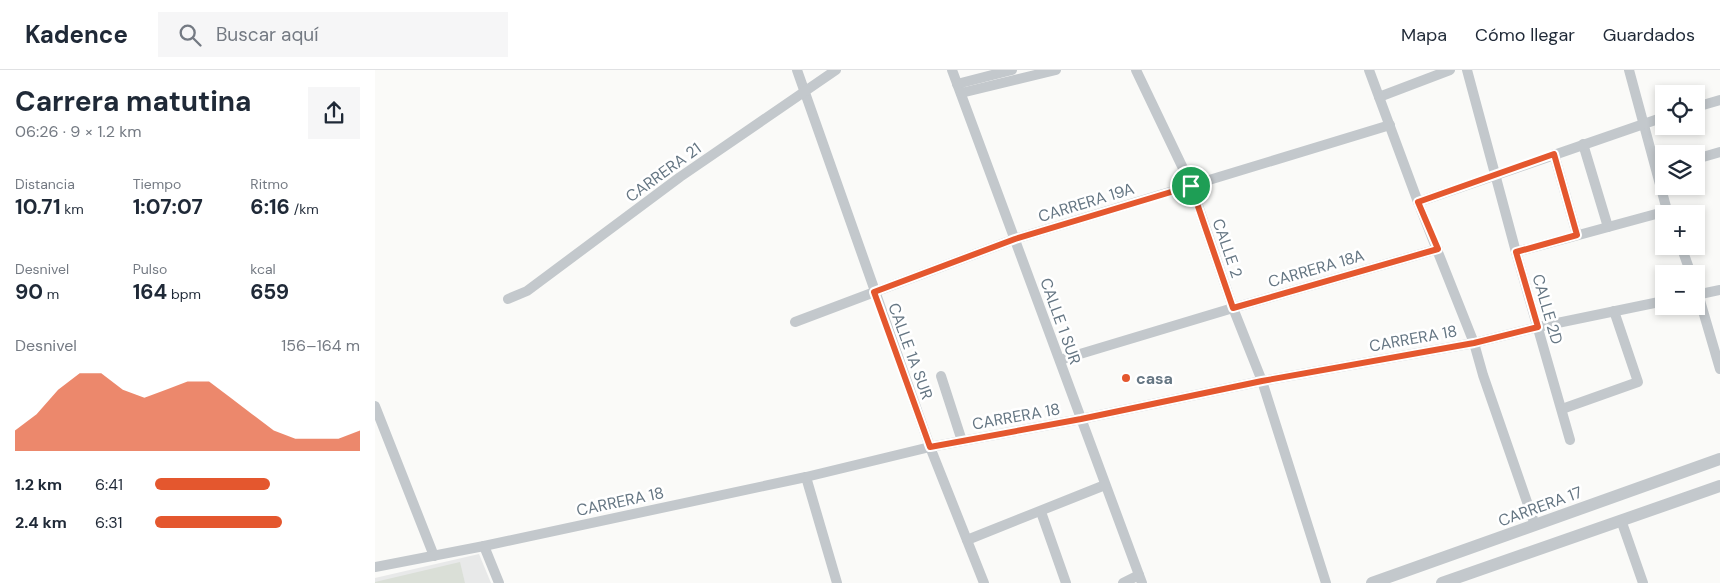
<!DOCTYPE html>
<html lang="es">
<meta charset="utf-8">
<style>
:root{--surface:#fff;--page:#f6f6f7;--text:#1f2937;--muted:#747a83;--line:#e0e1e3;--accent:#e4572e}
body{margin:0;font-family:"DM Sans",sans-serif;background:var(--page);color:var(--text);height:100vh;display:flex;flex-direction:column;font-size:19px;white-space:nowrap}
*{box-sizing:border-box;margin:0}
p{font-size:16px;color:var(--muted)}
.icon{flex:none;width:28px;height:28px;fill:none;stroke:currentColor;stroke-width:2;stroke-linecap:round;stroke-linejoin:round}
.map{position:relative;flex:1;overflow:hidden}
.sheet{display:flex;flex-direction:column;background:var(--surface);width:375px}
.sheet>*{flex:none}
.buttons{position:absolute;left:1280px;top:15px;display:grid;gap:10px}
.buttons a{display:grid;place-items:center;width:50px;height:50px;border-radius:0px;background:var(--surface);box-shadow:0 2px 8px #0003;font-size:25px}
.pin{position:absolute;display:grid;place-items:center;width:42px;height:42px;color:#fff;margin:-21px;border:2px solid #fff;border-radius:50%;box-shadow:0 1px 5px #0007}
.round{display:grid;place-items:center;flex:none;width:52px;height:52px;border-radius:0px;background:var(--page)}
.summary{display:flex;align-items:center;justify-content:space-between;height:85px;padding:0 15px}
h1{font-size:28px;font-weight:700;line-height:38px}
.figures{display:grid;grid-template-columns:repeat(3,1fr);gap:8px;height:85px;padding:5px 15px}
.figures div{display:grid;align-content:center}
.figures b{font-size:21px;font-weight:700}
.figures small{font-size:14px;font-weight:400}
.figures p{font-size:14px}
.chart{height:140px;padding:10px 15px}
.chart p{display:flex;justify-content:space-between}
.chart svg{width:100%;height:90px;margin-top:5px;fill:var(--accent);opacity:.7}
ul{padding:0 15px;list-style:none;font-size:16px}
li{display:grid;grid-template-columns:80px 60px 1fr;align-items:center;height:38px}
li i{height:12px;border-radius:6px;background:var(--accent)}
header{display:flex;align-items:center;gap:30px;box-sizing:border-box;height:70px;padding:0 25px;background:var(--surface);border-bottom:1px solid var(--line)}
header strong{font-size:24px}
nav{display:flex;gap:28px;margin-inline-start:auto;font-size:18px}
.search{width:350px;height:45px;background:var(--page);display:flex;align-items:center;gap:12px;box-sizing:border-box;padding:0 18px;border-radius:0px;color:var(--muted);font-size:19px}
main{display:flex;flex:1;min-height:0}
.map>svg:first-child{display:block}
</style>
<header>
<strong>Kadence</strong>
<div class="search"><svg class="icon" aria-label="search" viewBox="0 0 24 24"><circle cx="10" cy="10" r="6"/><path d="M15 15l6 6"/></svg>Buscar aquí</div>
<nav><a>Mapa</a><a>Cómo llegar</a><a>Guardados</a></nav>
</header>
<main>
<section class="sheet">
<div class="summary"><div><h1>Carrera matutina</h1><p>06:26 · 9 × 1.2 km</p></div><a class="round"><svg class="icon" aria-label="share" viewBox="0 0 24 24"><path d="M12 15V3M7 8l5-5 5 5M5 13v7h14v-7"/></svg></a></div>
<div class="figures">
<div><p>Distancia</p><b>10.71<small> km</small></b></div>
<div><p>Tiempo</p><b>1:07:07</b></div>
<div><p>Ritmo</p><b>6:16<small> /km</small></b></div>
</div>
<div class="figures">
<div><p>Desnivel</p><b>90<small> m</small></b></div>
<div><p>Pulso</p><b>164<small> bpm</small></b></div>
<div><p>kcal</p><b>659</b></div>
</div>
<div class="chart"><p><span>Desnivel</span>156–164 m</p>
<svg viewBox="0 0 160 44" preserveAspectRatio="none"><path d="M0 44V34L10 26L20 14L30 6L40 6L50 14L60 18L70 14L80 10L90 10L100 18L110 26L120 34L130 38L140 38L150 38L160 34V44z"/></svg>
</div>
<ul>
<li><b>1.2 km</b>6:41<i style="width:56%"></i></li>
<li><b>2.4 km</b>6:31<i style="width:62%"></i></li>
</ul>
</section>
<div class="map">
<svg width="1345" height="513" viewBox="0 0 1345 513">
<rect width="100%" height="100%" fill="#fafaf8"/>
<polygon fill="#e8e9e9" points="104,484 116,513 0,513 0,508"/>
<polygon fill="#dadfd7" points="85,492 90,513 0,513 0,512"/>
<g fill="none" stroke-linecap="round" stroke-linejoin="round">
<g stroke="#c3c8cc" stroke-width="10">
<polyline points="422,0 555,377 609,513"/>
<polyline points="577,0 767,513"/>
<polyline points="761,0 816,115 858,238 887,311 951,513"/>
<polyline points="994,0 1043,132 1099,273 1108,305 1160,455"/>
<polyline points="1092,0 1141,182 1195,370"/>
<polyline points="1254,0 1293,144"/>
<polyline points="582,14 637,0"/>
<polyline points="586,23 681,0"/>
<polyline points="1004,27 1075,0"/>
<polyline points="1321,37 1345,30"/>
<polyline points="1208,74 1233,157"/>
<polyline points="1179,84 1202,165"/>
<polyline points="1321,89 1345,82"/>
<polyline points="1043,132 1289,47"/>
<polyline points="1306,176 1316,204"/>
<polyline points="1141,182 1292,141"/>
<polyline points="1321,217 1345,299"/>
<polyline points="1321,225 1345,220"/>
<polyline points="133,229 152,221 305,107 461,0"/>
<polyline points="420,252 640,169 1015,55"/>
<polyline points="685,290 858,238 1063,179"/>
<polyline points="566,306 587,371"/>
<polyline points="0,336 59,486"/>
<polyline points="1187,339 1263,312 1239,241"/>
<polyline points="431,407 462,513"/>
<polyline points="666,442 691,513"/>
<polyline points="1246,450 1268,513"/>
<polyline points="592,470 730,415"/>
<polyline points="109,476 124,513"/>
<polyline points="0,497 109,476 431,407 555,377 706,349 887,311 1099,273 1163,257 1289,231"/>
<polyline points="748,513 764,505"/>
</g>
<g stroke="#c3c8cc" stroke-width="12">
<polyline points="997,513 1345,389"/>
<polyline points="1067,513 1345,416"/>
</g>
</g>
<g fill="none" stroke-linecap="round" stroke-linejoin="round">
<defs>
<polygon id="route" points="1179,84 1202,165 1141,182 1163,257 1099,273 887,311 706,349 555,377 499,222 640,169 816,116 858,238 1063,179 1043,132"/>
</defs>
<use href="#route" stroke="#fff" stroke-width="10"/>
<use href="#route" stroke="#e4572e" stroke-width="6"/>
</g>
<circle fill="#e4572e" stroke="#fff" stroke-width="2" cx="751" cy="308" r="5"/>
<g text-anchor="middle" stroke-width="5" stroke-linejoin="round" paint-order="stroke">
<g font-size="16" fill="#657683" stroke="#fff">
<text transform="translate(288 102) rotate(-36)" y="6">CARRERA 21</text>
<text transform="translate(711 132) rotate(-17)" y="6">CARRERA 19A</text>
<text transform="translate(853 178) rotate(71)" y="6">CALLE 2</text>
<text transform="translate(941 198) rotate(-16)" y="6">CARRERA 18A</text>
<text transform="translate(1173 239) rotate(74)" y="6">CALLE 2D</text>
<text transform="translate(686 251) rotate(70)" y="6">CALLE 1 SUR</text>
<text transform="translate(1038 268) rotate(-10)" y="6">CARRERA 18</text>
<text transform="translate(536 281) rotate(70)" y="6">CALLE 1A SUR</text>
<text transform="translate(641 346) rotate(-10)" y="6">CARRERA 18</text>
<text transform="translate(245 431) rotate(-12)" y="6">CARRERA 18</text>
<text transform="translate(1165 436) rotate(-20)" y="6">CARRERA 17</text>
</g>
<g font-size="16" font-weight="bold" fill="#657683" stroke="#fff" text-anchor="start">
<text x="761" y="314">casa</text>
</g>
</g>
</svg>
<div class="buttons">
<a><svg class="icon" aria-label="locate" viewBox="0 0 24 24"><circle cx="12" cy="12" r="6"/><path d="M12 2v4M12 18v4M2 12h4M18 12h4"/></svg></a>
<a><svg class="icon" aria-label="layers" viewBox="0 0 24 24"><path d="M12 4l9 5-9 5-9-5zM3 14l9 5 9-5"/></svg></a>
<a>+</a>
<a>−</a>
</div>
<div class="pin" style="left:816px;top:116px;background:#1e9e55"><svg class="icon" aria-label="arrive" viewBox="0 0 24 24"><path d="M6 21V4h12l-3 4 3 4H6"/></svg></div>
</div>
</main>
